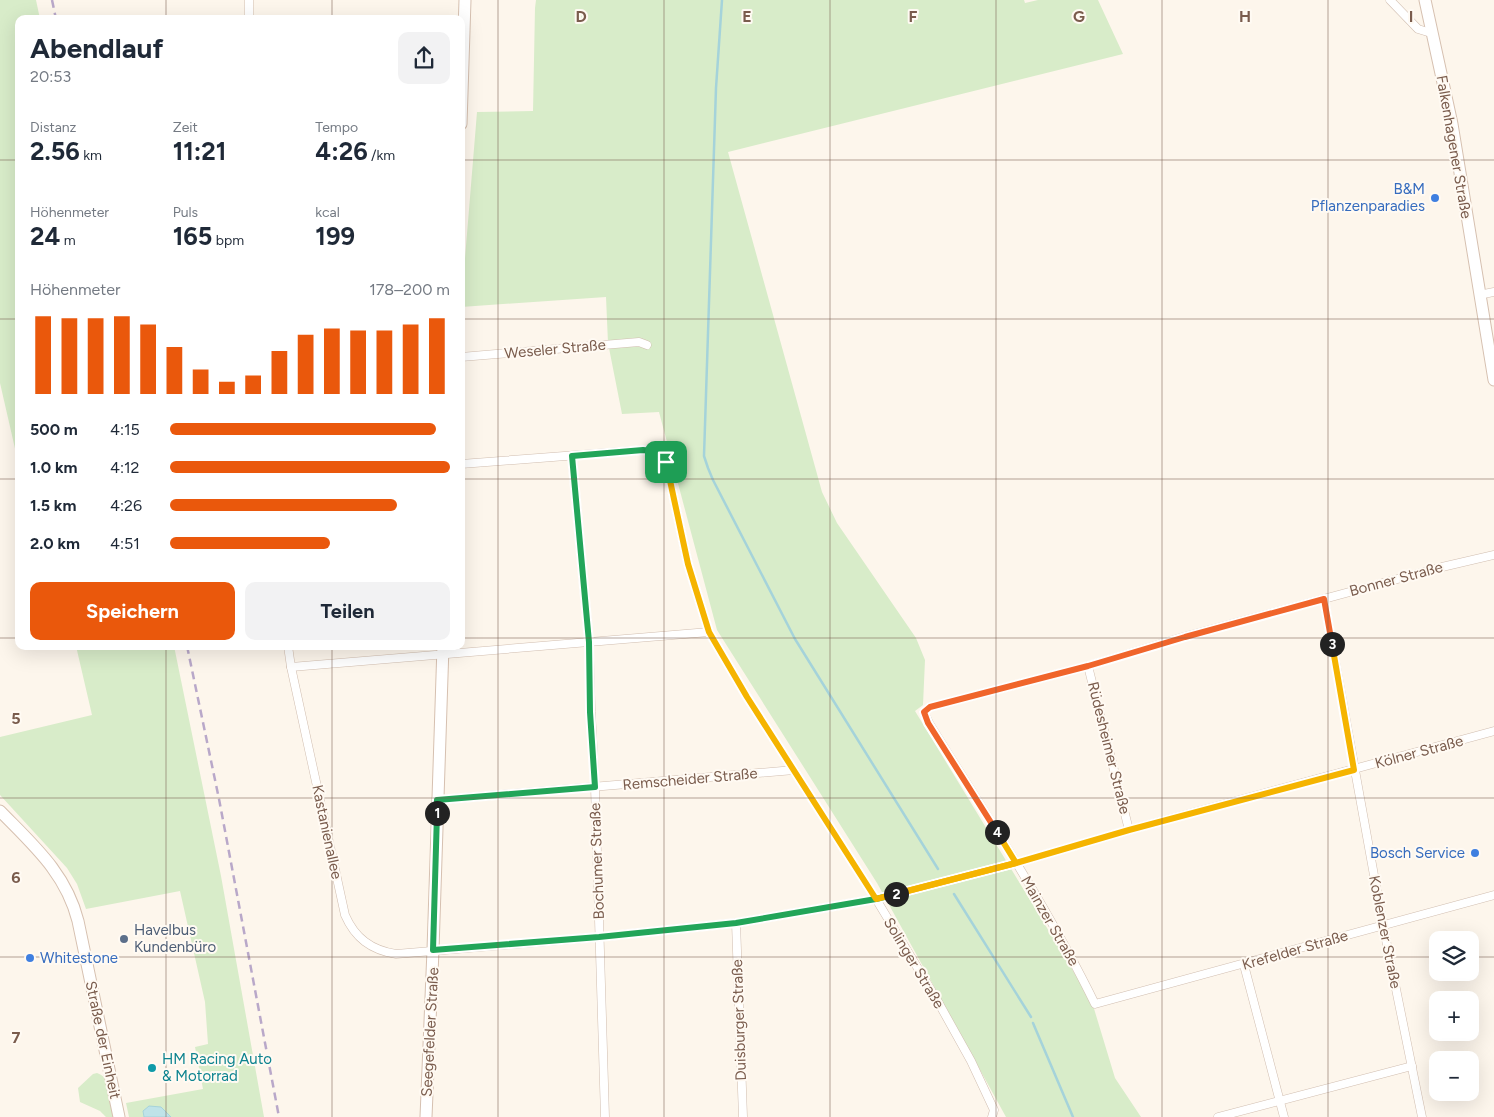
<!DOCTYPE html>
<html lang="de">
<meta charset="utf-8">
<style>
:root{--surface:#fff;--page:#f2f2f3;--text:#1f2937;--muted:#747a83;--accent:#ea580c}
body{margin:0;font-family:Figtree,sans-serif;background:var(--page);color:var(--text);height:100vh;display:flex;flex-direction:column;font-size:19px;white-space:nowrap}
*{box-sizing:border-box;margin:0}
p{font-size:16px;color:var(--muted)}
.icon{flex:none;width:28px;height:28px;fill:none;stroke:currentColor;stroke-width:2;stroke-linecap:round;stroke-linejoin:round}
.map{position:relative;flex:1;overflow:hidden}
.sheet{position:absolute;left:15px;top:15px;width:450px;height:635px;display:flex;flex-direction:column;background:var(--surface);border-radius:10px;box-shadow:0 5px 20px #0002}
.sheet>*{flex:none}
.buttons{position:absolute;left:1429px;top:931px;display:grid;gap:10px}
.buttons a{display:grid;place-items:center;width:50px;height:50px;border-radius:10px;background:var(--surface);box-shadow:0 5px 20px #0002;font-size:25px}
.pin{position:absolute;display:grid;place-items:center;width:42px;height:42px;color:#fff;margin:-21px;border-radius:10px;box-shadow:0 2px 8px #0006}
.km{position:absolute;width:25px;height:25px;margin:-12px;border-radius:50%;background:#222;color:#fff;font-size:14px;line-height:25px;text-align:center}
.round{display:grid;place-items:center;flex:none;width:52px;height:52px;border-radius:10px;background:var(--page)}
.overview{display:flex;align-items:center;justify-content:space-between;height:85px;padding:0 15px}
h1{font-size:28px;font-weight:700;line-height:38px}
.metrics{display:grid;grid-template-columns:repeat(3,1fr);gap:8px;height:85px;padding:5px 15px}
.metrics div{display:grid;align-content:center}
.metrics b{font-size:25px;font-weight:700}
.metrics small{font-size:14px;font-weight:400}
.metrics p{font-size:14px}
.chart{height:140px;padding:10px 15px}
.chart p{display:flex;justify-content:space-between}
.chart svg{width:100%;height:90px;margin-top:5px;stroke:var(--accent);stroke-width:6}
.cta{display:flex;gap:10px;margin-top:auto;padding:10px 15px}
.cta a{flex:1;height:58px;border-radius:10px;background:var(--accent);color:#fff;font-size:20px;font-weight:700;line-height:58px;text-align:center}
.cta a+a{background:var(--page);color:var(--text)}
ul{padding:0 15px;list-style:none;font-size:16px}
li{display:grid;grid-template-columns:80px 60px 1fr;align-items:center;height:38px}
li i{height:12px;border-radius:6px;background:var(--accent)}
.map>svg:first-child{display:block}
</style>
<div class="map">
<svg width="1494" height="1117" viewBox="0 0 1494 1117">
<rect width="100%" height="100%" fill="#fdf6ec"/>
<g fill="#d8ecc9">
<polygon points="0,0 36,0 40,19 19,19 19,466 0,383"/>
<polygon points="536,0 1024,0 1025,3 1038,0 1098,0 1123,54 728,152 822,492 837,523 916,638 925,660 923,705 915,711 1092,1002 1115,1078 1141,1117 1006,1117 877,883 717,630 659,412 622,414 608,343 606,297 461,307 477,112 533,111 535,8"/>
<polygon points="76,646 174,646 221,876 264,1117 171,1117 161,1107 143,1111 144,1117 129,1117 126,1103 203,1089 195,1047 208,1044 205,1002 180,891 86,909 77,884 67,868 0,795 0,737 92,715"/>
<path d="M 97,1073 C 113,1078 112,1104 115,1117 L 106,1117 L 100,1111 L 80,1102 L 78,1088 L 93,1074 Z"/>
</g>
<polygon fill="#bfe3e8" stroke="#a5d3da" points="149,1106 161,1107 171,1117 144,1117 143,1111"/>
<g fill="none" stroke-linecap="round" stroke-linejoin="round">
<g stroke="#a5d3da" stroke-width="2.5">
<polyline points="722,0 716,88 704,456 708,468 713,480 795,639 938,869"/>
<polyline points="954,894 1031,1017"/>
<polyline points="1033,1023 1073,1117"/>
</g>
<defs>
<g id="street">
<polyline points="249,0 249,19"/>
<polyline points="1390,0 1418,29 1431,33"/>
<polyline points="1479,295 1494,292"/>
<polyline points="461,357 639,342 647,345"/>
<polyline points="572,456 589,642 591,712 595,787 605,1117"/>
<path d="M 461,464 L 643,450 C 654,451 661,452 666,462 L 688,564 L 709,632 L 747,697 L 876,899 L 937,1000 L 971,1061 L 994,1110 L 992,1117"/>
<path d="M 1494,555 L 1442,567 L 1183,637 L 1088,666 L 930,707 L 924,712 L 929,723 C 986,815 1047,906 1095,1004 L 1494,895"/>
<polyline points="1324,599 1383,925 1422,1117"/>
<path d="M 288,646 L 291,667 L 345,915 C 355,938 371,950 396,954 L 599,937 L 736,923 L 876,899 L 1016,863 L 1129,830 L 1494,731"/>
<polyline points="1088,666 1129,830"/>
<polyline points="291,667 709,632"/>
<polyline points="437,800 794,770"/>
<polyline points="736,923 743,1117"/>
<polyline points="1244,965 1284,1117"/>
<polyline points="1218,1117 1412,1066"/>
</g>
<g id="secondary">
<polyline points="1425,0 1452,124 1494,380"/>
<polyline points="461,124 465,0"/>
<path d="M 0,811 C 33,845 66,873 78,921 L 119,1117"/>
<polyline points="426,1117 433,950 443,646"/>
</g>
</defs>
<use href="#street" stroke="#d1beb0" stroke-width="9"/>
<use href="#secondary" stroke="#d6c0b0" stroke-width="13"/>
<use href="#street" stroke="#fff" stroke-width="8"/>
<use href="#secondary" stroke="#fff" stroke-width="11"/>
<g stroke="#b9a8c9" stroke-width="2.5" stroke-dasharray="8 5" stroke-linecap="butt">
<polyline points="52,0 56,19"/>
<polyline points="187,646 219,799 279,1117"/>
</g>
</g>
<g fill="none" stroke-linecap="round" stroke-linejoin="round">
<defs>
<path id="split-1" d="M 437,813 L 437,800 L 595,787 L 590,712 L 589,642 L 572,456 L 643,450 C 654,451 661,453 666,462"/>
<polyline id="split-2" points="437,813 433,950 599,937 736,923 876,899 896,894"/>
<polyline id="split-3" points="896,894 1016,863 1129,830 1354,770 1332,644"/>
<polyline id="split-4" points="997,832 928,723 924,712 930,707 1088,666 1185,637 1324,599 1332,644"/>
<polyline id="split-5" points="666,462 688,564 709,632 747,697 876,899 1016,863 997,832"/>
</defs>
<use href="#split-1" stroke="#fff" stroke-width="10"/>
<use href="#split-2" stroke="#fff" stroke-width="10"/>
<use href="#split-3" stroke="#fff" stroke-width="10"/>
<use href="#split-4" stroke="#fff" stroke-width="10"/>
<use href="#split-5" stroke="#fff" stroke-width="10"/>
<use href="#split-1" stroke="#22a559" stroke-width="6"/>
<use href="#split-2" stroke="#22a559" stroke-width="6"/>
<use href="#split-3" stroke="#f5b400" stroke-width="6"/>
<use href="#split-4" stroke="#f0652b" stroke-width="6"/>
<use href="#split-5" stroke="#f5b400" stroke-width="6"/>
</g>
<path fill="none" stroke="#7a5c4d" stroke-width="1" stroke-opacity="0.55" d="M 166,0 L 166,19M 332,0 L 332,19M 498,0 L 498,1117M 664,0 L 664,1117M 830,0 L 830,1117M 996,0 L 996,1117M 1162,0 L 1162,1117M 1328,0 L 1328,1117M 0,160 L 19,160M 461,160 L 1494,160M 0,319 L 19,319M 461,319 L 1494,319M 0,479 L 19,479M 461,479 L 1494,479M 0,638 L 19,638M 461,638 L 1494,638M 166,646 L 166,1117M 332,646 L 332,1117M 0,798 L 1494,798M 0,957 L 1438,957M 1470,957 L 1494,957"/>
<g fill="#3f7fe0" stroke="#fffaf3" stroke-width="2">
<circle cx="1435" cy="198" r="5"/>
<circle cx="1475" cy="853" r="5"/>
<circle cx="30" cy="958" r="5"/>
</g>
<circle fill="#5c6f8a" stroke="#fffaf3" stroke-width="2" cx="124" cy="939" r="5"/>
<circle fill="#0f9aa8" stroke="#fffaf3" stroke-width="2" cx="152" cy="1068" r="5"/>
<g text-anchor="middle" stroke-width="4" stroke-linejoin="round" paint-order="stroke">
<g font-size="15" fill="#7a5c4d" stroke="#fffaf3">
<text transform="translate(1454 147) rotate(80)" y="5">Falkenhagener Straße</text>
<text transform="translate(555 349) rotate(-5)" y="5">Weseler Straße</text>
<text transform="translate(1396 579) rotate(-15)" y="5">Bonner Straße</text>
<text transform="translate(1109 748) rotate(76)" y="5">Rüdesheimer Straße</text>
<text transform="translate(1419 752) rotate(-15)" y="5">Kölner Straße</text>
<text transform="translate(690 779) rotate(-5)" y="5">Remscheider Straße</text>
<text transform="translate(327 832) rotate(78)" y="5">Kastanienallee</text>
<text transform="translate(597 861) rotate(-92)" y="5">Bochumer Straße</text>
<text transform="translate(1050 921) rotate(60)" y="5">Mainzer Straße</text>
<text transform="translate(1385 932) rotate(79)" y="5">Koblenzer Straße</text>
<text transform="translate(1295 950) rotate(-16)" y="5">Krefelder Straße</text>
<text transform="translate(914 963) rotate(59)" y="5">Solinger Straße</text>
<text transform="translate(739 1020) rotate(-92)" y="5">Duisburger Straße</text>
<text transform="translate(430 1032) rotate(-87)" y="5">Seegefelder Straße</text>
<text transform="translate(103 1040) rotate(78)" y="5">Straße der Einheit</text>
</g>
<g font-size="15" fill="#366cbe" stroke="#fffaf3" text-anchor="end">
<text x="1425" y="194">B&amp;M<tspan x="1425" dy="17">Pflanzenparadies</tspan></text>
<text x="1465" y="858">Bosch Service</text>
<text x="40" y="963" text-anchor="start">Whitestone</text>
</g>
<g font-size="15" fill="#4e5e75" stroke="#fffaf3" text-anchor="start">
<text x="134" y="935">Havelbus<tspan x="134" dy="17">Kundenbüro</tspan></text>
</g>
<g font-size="15" fill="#0d838f" stroke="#fffaf3" text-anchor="start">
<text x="162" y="1064">HM Racing Auto<tspan x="162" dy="17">&amp; Motorrad</tspan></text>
</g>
</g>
<g font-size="16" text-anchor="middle" font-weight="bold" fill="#7a5c4d" stroke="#fffaf3" stroke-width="4" stroke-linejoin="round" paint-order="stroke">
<text x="581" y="22">D</text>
<text x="747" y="22">E</text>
<text x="913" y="22">F</text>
<text x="1079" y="22">G</text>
<text x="1245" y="22">H</text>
<text x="1411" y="22">I</text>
<text x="16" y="724">5</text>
<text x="16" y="883">6</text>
<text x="16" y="1043">7</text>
</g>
</svg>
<div class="buttons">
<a><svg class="icon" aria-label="layers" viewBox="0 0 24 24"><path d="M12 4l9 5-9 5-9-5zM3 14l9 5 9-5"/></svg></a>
<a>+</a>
<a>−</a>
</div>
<div class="pin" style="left:666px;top:462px;background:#1e9e55"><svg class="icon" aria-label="arrive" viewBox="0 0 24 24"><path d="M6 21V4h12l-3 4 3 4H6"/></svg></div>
<b class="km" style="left:437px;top:813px">1</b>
<b class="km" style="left:896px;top:894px">2</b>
<b class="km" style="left:1332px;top:644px">3</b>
<b class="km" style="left:997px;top:832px">4</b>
<section class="sheet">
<div class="overview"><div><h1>Abendlauf</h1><p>20:53</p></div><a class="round"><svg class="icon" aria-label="share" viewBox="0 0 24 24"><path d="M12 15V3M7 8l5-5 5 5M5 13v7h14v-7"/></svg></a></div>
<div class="metrics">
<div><p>Distanz</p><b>2.56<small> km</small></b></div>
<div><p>Zeit</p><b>11:21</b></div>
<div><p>Tempo</p><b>4:26<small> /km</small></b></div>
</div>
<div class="metrics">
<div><p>Höhenmeter</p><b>24<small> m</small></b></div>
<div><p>Puls</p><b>165<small> bpm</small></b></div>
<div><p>kcal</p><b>199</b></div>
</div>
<div class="chart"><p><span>Höhenmeter</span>178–200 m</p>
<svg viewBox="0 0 160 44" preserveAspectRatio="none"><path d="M5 44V6M15 44V7M25 44V7M35 44V6M45 44V10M55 44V21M65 44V32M75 44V38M85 44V35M95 44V23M105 44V15M115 44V12M125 44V13M135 44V13M145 44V10M155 44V7"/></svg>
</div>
<ul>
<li><b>500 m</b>4:15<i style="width:95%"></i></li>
<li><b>1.0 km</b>4:12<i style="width:100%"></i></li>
<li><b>1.5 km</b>4:26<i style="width:81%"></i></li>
<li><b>2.0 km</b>4:51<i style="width:57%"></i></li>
</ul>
<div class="cta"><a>Speichern</a><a>Teilen</a></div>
</section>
</div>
